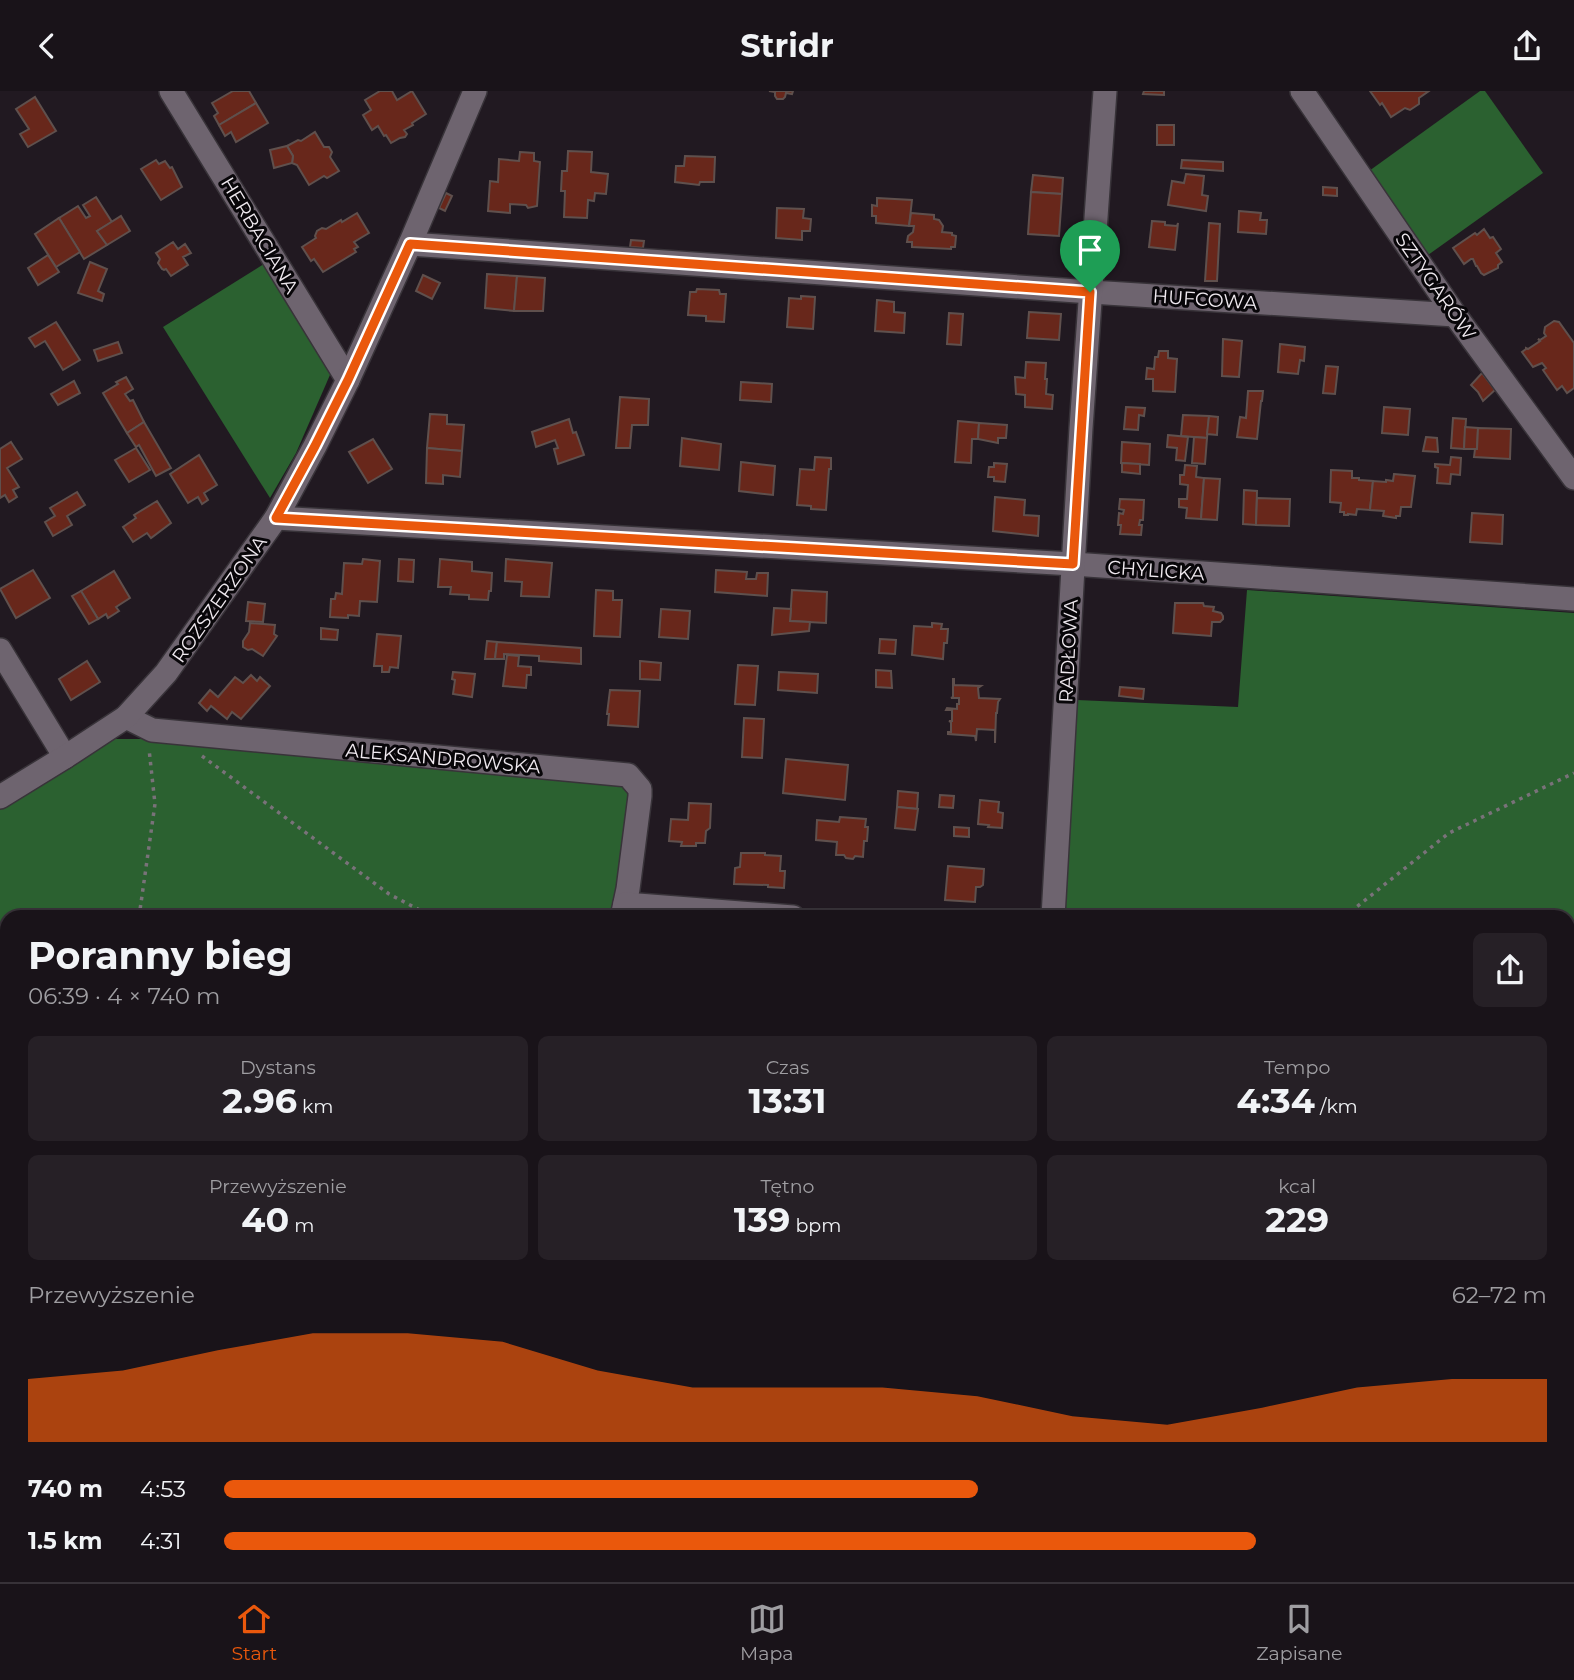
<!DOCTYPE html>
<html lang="pl">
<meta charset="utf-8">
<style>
:root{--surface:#191319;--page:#262026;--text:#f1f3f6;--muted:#9f9ea2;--line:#373238;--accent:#ea580c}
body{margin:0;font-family:Montserrat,sans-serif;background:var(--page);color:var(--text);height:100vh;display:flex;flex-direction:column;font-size:26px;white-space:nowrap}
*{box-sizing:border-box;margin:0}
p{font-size:23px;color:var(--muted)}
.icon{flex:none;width:38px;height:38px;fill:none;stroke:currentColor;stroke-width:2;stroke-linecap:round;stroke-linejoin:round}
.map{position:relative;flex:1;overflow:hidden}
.details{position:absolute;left:0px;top:819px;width:1575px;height:672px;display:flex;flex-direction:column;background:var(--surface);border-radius:21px 21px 0 0;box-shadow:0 2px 5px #0004,0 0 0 2px var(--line)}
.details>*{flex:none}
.pin{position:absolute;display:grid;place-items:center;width:60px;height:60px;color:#fff;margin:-72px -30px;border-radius:50% 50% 50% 0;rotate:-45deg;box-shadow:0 0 7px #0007}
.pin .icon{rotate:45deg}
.round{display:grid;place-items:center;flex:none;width:74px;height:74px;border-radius:10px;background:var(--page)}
.headline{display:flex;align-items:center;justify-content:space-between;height:119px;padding:0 28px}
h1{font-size:38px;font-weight:700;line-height:52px}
.figures{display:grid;grid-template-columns:repeat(3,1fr);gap:10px;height:119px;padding:7px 28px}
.figures div{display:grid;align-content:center;border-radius:10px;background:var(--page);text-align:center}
.figures b{font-size:35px;font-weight:700}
.figures small{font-size:19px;font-weight:400}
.figures p{font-size:19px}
.chart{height:196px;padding:14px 28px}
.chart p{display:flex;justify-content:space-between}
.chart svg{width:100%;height:126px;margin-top:7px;fill:var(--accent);opacity:.7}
ul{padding:0 28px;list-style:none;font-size:23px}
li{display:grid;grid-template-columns:112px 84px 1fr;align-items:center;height:52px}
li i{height:18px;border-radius:9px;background:var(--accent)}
header{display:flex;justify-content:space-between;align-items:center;height:91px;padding:0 28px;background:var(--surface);font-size:32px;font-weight:700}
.menu{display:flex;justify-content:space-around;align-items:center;height:98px;border-top:2px solid var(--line);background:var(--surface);font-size:19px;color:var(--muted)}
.menu a{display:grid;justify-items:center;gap:4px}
.menu .selected{color:var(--accent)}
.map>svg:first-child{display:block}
</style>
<header><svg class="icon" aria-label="back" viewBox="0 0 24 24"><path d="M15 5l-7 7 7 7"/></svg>Stridr<svg class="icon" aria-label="share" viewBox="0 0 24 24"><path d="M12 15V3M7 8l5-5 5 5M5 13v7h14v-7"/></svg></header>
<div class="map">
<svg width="1574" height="1491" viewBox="0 0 1574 1491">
<rect width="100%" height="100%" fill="#211921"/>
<g fill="#2b6130">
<polygon points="1480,0 1485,0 1543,82 1428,164 1369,80"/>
<polygon points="267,171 333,277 296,362 270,407 163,236"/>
<polygon points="1247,499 1574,522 1574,867 1568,867 1568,826 1072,826 1064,819 1077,609 1238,616"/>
<polygon points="106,648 159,648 629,696 618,819 605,826 7,826 7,980 0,969 0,714"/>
<polygon points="1568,881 1574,881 1574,1023 1568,1022"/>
<polygon points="7,1067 7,1198 0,1202 0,1071"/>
<polygon points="7,1213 7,1380 0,1368 0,1218"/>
<polygon points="1568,1267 1574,1268 1574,1491 1547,1491 1548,1484 1568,1484"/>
<polygon points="0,1400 7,1412 7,1484 49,1484 53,1491 0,1491"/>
<polygon points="71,1484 989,1484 988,1491 75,1491"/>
<polygon points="1019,1484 1284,1484 1284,1491 1018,1491"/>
</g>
<g fill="#68271b" stroke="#5f504d" stroke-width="2">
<polygon points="233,0 249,0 256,12 219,34 214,25 218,22 212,12"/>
<polygon points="380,0 392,0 397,9 412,0 426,23 412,32 413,34 404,39 407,43 405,46 400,47 391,52 386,44 384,45 378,35 372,39 363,24 371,19 365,9"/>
<polygon points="769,0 793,0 792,3 786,2 785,6 783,8 777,8 775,5 775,1"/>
<polygon points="1144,0 1164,0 1164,4 1143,3"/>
<polygon points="1370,0 1429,0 1419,7 1419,13 1410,19 1405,17 1391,26 1382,12 1380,14"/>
<polygon points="35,6 56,40 28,56 20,43 29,38 16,18"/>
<polygon points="256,12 268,32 236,51 231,41 225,45 219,34"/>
<rect x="1157" y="34" width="17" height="20"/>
<polygon points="315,41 324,56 329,56 332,61 330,66 339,80 327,87 324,85 309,94 297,74 292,72 293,65 287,55 298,49 301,50"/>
<polygon points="287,55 293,65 292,72 274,77 270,59"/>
<polygon points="568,60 592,61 591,81 608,83 606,103 595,102 594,110 588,109 587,127 564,126 565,100 561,100 562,80 567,80"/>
<polygon points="520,61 534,62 534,70 540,71 537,115 528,117 526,114 510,113 510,122 488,120 490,90 498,91 499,68 519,70"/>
<polygon points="685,65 715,66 714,91 700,91 699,94 675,91 676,75 684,75"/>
<polygon points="156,69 159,73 165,70 170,77 172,76 182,96 161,109 141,78"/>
<polygon points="1182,69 1223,71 1223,80 1181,77"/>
<polygon points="1186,83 1204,85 1202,104 1208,105 1206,120 1168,114 1172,90 1184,92"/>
<polygon points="1033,84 1063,87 1062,103 1031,101"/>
<polygon points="1323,96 1337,97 1337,105 1323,104"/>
<polygon points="1031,101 1062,103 1059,145 1028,143"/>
<polygon points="446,102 452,105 445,120 439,117"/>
<polygon points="96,106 112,131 97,140 107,154 84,168 59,127 78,115 86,127 90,125 83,114"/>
<polygon points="877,107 912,109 909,135 876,132 876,125 872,125 872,114 877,115"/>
<polygon points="777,117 804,118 803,127 811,128 810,140 802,140 802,149 776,147"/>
<polygon points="1239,120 1261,122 1260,129 1267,129 1266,143 1238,141"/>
<polygon points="357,122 369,142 354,151 358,156 354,158 356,161 323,181 314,168 311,170 302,156 316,147 315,145 317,140 322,137 326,138 341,129 342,131"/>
<polygon points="911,122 934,124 934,128 939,129 943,135 942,141 952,142 952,144 956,145 955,156 951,156 951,158 912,156 912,151 907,151 908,145 913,141 914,135 909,135"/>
<polygon points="121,125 130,140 107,154 97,140"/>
<polygon points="59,127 80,161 56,176 35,143"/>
<polygon points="1152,130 1165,131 1165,134 1177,135 1178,132 1175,159 1149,156"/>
<polygon points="1209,132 1220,133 1217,190 1205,190"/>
<polygon points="1484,138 1490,147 1493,146 1501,158 1496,162 1502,171 1498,174 1498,177 1484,184 1481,182 1477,175 1476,175 1473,168 1471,168 1464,173 1453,157 1475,142 1477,144"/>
<polygon points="631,149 644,150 643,157 630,156"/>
<polygon points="173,151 178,158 185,153 191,162 183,166 188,174 171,185 166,178 164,179 162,178 158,172 160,168 156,162"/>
<polygon points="48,164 59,181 38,194 28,177"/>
<polygon points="90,171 107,178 98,200 104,203 102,210 78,202"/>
<polygon points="487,183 517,185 514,220 485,217"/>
<polygon points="423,184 440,192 432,208 416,200"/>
<polygon points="517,185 545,187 543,220 514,220"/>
<polygon points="697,198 719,199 720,203 726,203 724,231 706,230 706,225 688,224 690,201 696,201"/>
<polygon points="801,205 815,206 813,238 787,236 789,207 801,208"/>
<polygon points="877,209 894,211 894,221 905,222 904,242 875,240"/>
<polygon points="1029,221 1061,223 1059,249 1027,247"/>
<polygon points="949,222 963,223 961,254 947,253"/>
<polygon points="1554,230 1559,231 1574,252 1574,297 1567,302 1562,295 1557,299 1543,279 1546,277 1542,272 1533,276 1522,261 1526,258 1526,257 1528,258 1540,250 1538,248 1540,249 1546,245 1544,242 1545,236"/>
<polygon points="56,231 80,269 63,279 45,250 35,256 29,247"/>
<polygon points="1223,248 1242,250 1239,286 1222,285"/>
<polygon points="118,251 122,262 98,270 94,259"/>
<polygon points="1280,253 1305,256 1304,270 1300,269 1298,283 1278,281"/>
<polygon points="1159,260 1168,260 1168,267 1177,268 1175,301 1153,300 1153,288 1146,288 1147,277 1154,278 1155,266 1158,266"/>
<polygon points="1026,271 1046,272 1045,288 1047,288 1046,303 1053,304 1052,318 1025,316 1025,304 1016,303 1015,286 1025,287"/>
<polygon points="1326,275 1338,276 1335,303 1323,302"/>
<polygon points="1482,282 1495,299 1483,310 1478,301 1471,294"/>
<polygon points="126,286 133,298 125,303 130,310 133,309 144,331 127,342 103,302 118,293 116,291"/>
<polygon points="74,290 80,302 58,314 51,303"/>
<polygon points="741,291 772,293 771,311 740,309"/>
<polygon points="1248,300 1263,300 1262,310 1261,310 1257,348 1237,346 1240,326 1246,327"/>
<polygon points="620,306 649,308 648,334 632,334 630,357 616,357"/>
<polygon points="1126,316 1145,317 1144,325 1139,324 1138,339 1124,338"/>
<polygon points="1384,316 1410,318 1408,344 1382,342"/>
<polygon points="430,323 447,324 447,333 464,334 462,360 427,357"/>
<polygon points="1183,324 1209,325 1207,347 1181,345"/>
<polygon points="1209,325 1218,326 1217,344 1207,343"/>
<polygon points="1453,327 1466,328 1464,358 1451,357"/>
<polygon points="569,328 573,342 576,341 584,364 558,373 554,358 558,357 555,349 536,356 532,341"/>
<polygon points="958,330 979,332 978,348 972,348 971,372 955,371"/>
<polygon points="144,331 171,377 156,385 139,354 136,356 127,342"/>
<polygon points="979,332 1007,334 1006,347 998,347 998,352 978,348"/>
<polygon points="1465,336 1478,337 1477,358 1464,358"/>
<polygon points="1478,337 1511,338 1510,368 1474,366 1475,358 1477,358"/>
<polygon points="1168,344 1188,346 1185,370 1176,369 1177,357 1167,356"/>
<polygon points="1194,346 1207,347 1205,373 1192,372"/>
<polygon points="1426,346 1437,347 1438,361 1423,360"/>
<polygon points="682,347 721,353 719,379 680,375"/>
<polygon points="373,348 392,378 368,392 349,361"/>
<polygon points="11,351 22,368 7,377 19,396 13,399 17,406 9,411 5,404 0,407 0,358"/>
<polygon points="1122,351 1150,353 1149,374 1121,372"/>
<polygon points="136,357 150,379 129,391 115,369"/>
<polygon points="427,357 462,360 460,386 443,384 443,393 426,392"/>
<polygon points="199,364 217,394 204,402 208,409 202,413 198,406 188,412 170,383"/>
<polygon points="815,366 831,367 831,378 829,378 826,419 811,418 811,415 797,414 800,378 814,379"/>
<polygon points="1451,366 1461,367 1460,384 1451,383 1450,393 1437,392 1438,377 1435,376 1435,373 1450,374"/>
<polygon points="741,371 775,375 773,404 739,400"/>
<polygon points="994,372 1007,373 1005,391 994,390 994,386 988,386 989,376 994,376"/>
<polygon points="1122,372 1140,373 1140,383 1122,381"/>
<polygon points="1185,374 1197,375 1196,386 1204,387 1201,428 1186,427 1187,417 1179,416 1179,408 1187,408 1188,394 1180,393 1180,384 1184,384"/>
<polygon points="1331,379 1352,380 1352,387 1359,387 1359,389 1373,390 1370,419 1357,418 1356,424 1348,423 1348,424 1344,424 1344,421 1340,421 1341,412 1330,411"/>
<polygon points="1394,383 1415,385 1411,416 1401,416 1400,425 1396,425 1396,427 1383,425 1384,420 1370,419 1373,390 1386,391 1386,389 1393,390"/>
<polygon points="1204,387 1220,388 1217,429 1201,428"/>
<polygon points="1244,399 1257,400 1256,434 1243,433"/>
<polygon points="77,401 85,414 67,425 72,434 53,445 45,431 55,425 50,417"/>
<polygon points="995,406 1025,409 1024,424 1039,425 1038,445 993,440"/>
<polygon points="1257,407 1290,408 1289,435 1256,434"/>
<polygon points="1120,408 1144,409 1143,429 1140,429 1139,434 1142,434 1141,444 1120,443 1121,434 1118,434 1119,422 1123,423 1124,419 1119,418"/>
<polygon points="157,410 171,432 151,447 147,442 133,451 123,436 136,427 134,424"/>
<polygon points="1472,422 1503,424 1502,453 1470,451"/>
<polygon points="363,468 380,470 377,511 360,510 359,525 348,524 348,527 330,526 331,508 335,508 336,502 342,503 344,472 362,473"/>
<polygon points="399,468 414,469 413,491 398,490"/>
<polygon points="440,468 472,471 472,480 492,482 491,500 489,500 488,509 469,508 469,504 450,503 451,496 438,496"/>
<polygon points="506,468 552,472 549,506 521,505 522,491 505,490"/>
<polygon points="33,479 50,507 16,527 0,498"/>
<polygon points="716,479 747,481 746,488 756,488 757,482 768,482 767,505 715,501"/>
<polygon points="114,480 130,507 116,516 119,520 108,527 106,523 98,528 81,500"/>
<polygon points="596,499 613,500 613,509 622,509 620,546 594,545"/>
<polygon points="792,499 827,501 826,532 790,530"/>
<polygon points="81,500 98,528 89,533 72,505"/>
<polygon points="248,511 265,513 263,531 246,530"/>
<polygon points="1175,512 1203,512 1204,515 1214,516 1213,520 1221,522 1223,525 1223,528 1220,531 1212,531 1211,545 1173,542"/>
<polygon points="774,517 791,518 790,530 810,531 809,540 772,544"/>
<polygon points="661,518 690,520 688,548 659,546"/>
<polygon points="250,532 275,534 274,543 277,545 263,565 252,558 248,559 243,556 243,550 249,541"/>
<polygon points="932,532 942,533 941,538 948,538 947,552 944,552 943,568 912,564 914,535 932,536"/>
<polygon points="321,537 338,539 337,549 321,548"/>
<polygon points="377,543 401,545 398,577 390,576 389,581 382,581 382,575 374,575"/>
<polygon points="880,548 896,549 895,563 879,562"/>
<polygon points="487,550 497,551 495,568 485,568"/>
<polygon points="497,551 581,557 581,573 539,570 539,565 504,563 504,568 495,568"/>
<polygon points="507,564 519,565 518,575 531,576 531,584 527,584 526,597 503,595"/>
<polygon points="87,570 100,591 71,609 59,588"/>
<polygon points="640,570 661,572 660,589 640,588"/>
<polygon points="738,574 758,575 755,614 735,613"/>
<polygon points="876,579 891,580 892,597 876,596"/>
<polygon points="453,581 475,583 472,606 453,603 455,589 452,588"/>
<polygon points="779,581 818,583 817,602 778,599"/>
<polygon points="251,584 257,590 260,586 270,595 241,628 232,621 227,628 211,615 207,620 199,612 210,599 218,606 235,586 243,592"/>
<polygon points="953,588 954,588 954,594 981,595 978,597 979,607 1000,608 998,611 997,622 996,622 995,652 995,639 977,638 976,650 975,645 948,643 948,641 951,641 951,631 949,630 952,630 952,619 946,619 947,617 957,618 957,613 959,613 959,607 951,607 953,606"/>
<polygon points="1120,596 1144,598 1143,608 1119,605"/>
<polygon points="610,599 640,600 638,636 608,634 609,623 607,623"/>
<polygon points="744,627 764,628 762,667 742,666"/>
<polygon points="786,668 848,674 845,709 783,702"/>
<polygon points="898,700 918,702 917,718 897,716"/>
<polygon points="940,704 954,705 953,717 939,716"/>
<polygon points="980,709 999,711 998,721 1003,722 1002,737 988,736 989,734 978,733"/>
<polygon points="689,712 711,713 710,737 706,740 705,752 696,752 696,755 681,755 682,751 669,750 671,728 688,729"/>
<polygon points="897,716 918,718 915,739 895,737"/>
<polygon points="840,726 866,728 865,736 868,736 867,750 864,750 863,766 855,765 853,768 846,767 844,764 836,764 837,751 816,749 817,729 839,731"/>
<polygon points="954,736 969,737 969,746 954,745"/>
<polygon points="741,762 765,762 765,764 781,765 780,780 785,780 784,797 768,796 768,794 734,793 735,777 740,776"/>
<polygon points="948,775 984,778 983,794 980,796 976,796 975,811 945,809"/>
<polygon points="1568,1157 1572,1158 1571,1175 1574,1175 1574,1195 1568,1195"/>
<polygon points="1419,1484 1433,1484 1432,1488 1419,1487"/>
<polygon points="1462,1484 1488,1484 1488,1487 1479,1486 1479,1491 1432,1491 1432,1488 1462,1490"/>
</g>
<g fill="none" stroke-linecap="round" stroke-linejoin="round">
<defs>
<polyline id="lane" points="1568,1034 1574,1034"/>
<g id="street">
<polyline points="171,0 348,289"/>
<polyline points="1302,0 1455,224 1574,387"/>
<polyline points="410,153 1091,201 1455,224"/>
<polyline points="276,427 1073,473 1574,508"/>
<polyline points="0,559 65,666"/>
<polyline points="126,626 152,639 628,684 640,698 640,705 628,798 622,826"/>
<polyline points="0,706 65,666 126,626 166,582 276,427 315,355 348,289 410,153 475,0"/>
<polyline points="625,813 793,826"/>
<polyline points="1053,826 1081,337 1105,0"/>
<polyline points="1568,873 1574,873"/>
<polyline points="0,1211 7,1206"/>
<polyline points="1568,1258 1574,1259"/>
<polyline points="0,1382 7,1394"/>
<polyline points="60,1484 64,1491"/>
<polyline points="1008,1491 1009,1484"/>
</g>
</defs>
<use href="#lane" stroke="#383339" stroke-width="14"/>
<use href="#street" stroke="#383339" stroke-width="26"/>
<g stroke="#797279" stroke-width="3.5" stroke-dasharray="3.5 5" stroke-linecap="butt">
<polyline points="202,665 389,803 433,826"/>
<polyline points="139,826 155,713 149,658"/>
<polyline points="319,826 321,822"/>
<polyline points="1344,826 1449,742 1574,682"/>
<polyline points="0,1446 7,1426"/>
<polyline points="354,1491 366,1484"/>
<polyline points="630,1491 632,1484"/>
<polyline points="1214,1491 1225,1484"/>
</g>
<use href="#lane" stroke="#6e646f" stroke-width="10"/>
<use href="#street" stroke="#6e646f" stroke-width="23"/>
</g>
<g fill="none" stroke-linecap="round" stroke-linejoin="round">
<defs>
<polygon id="route" points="410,153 1090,201 1073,473 276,427 315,355 348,289"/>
</defs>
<use href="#route" stroke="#fff" stroke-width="14"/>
<use href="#route" stroke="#ea580c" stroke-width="9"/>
</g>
<g text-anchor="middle" stroke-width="6" stroke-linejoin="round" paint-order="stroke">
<g font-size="19" fill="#efe9ef" stroke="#080609">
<text transform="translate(260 144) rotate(59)" y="7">HERBACIANA</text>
<text transform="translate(1436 195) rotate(55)" y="7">SZTYGARÓW</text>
<text transform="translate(1205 208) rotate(4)" y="7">HUFCOWA</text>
<text transform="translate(1156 479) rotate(4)" y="7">CHYLICKA</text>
<text transform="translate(219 508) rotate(-55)" y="7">ROZSZERZONA</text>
<text transform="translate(1068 560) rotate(-87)" y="7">RADŁOWA</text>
<text transform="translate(443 667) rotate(5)" y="7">ALEKSANDROWSKA</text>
</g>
</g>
</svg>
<div class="pin" style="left:1090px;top:201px;background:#1e9e55"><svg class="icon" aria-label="arrive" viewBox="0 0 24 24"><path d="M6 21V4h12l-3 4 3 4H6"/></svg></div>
<section class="details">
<div class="headline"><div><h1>Poranny bieg</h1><p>06:39 · 4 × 740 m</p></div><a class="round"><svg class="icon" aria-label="share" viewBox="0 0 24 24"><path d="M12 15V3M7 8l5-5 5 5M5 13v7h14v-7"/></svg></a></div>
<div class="figures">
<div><p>Dystans</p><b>2.96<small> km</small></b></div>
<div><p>Czas</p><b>13:31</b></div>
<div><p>Tempo</p><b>4:34<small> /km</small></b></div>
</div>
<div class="figures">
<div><p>Przewyższenie</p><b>40<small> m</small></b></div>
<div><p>Tętno</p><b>139<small> bpm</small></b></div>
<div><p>kcal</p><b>229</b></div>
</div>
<div class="chart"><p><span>Przewyższenie</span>62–72 m</p>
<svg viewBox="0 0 160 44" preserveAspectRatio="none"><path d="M0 44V22L10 19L20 12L30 6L40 6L50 9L60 19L70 25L80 25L90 25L100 28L110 35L120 38L130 32L140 25L150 22L160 22V44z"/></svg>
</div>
<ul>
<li><b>740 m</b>4:53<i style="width:57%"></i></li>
<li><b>1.5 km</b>4:31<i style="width:78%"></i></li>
</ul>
</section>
</div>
<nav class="menu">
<a class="selected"><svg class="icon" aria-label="home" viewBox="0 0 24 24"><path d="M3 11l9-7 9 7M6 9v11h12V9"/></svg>Start</a>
<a><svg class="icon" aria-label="map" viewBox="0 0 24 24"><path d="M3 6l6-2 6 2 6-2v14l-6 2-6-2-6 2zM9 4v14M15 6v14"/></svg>Mapa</a>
<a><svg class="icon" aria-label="saved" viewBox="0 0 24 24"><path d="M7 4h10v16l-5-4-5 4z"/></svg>Zapisane</a>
</nav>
